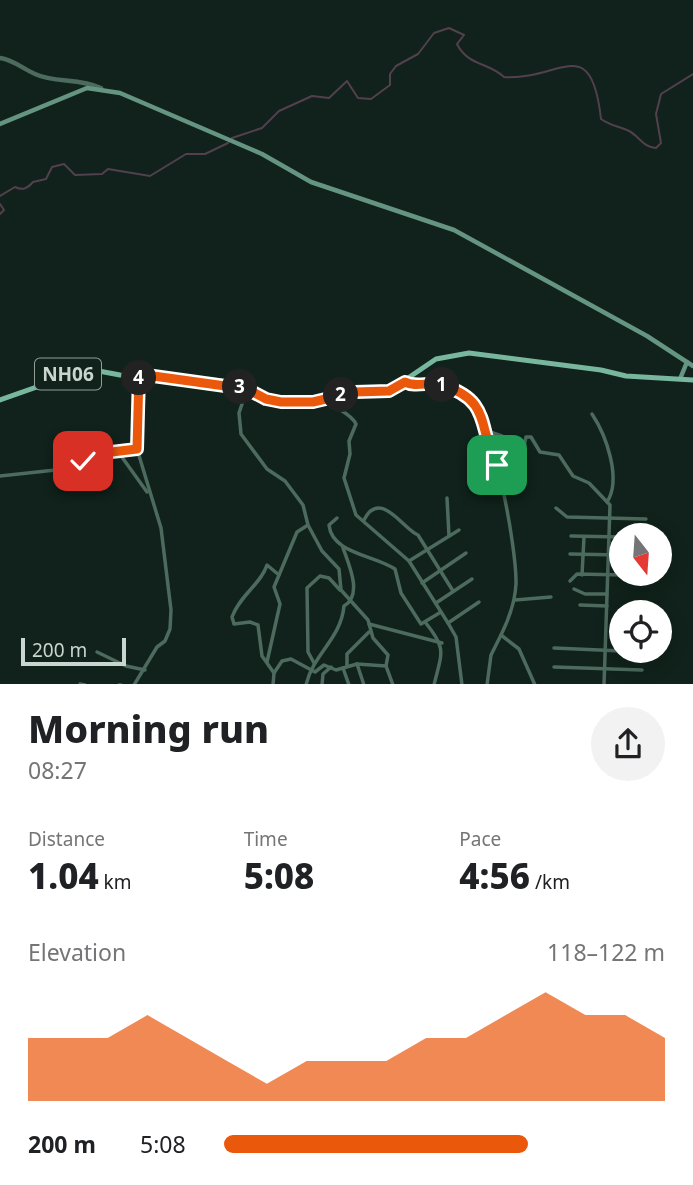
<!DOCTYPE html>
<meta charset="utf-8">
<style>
:root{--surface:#fff;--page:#f2f2f2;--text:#202124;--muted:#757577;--accent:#ea580c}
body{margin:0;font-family:"Noto Sans",sans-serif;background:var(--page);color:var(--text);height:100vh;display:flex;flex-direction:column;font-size:26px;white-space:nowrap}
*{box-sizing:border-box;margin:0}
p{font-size:23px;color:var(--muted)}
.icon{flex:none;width:38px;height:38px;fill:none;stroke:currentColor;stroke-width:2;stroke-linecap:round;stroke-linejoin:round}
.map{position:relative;height:684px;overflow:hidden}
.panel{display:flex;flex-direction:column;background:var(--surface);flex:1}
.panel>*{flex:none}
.needle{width:46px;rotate:163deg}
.controls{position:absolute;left:609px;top:523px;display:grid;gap:14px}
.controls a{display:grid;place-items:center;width:63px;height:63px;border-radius:50%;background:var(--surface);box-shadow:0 4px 18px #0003;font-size:35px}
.scale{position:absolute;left:21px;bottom:18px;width:105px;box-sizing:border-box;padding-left:7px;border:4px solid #c9d5cf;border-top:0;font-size:19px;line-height:24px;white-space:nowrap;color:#c9d5cf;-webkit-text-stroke:5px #10221b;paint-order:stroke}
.pin{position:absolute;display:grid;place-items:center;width:60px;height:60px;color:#fff;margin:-30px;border-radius:14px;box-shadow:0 4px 10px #0006}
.km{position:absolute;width:35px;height:35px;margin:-18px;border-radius:50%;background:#222;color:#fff;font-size:19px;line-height:35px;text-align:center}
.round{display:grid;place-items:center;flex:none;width:74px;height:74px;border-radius:37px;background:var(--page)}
.summary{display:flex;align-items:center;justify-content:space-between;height:119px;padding:0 28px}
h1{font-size:38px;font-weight:800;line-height:52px}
.metrics{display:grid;grid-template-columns:repeat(3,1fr);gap:10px;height:119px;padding:7px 28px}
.metrics div{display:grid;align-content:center}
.metrics b{font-size:35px;font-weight:800}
.metrics small{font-size:19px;font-weight:400}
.metrics p{font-size:19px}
.chart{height:196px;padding:14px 28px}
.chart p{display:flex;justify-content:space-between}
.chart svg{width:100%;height:126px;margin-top:7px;fill:var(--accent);opacity:.7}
ul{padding:0 28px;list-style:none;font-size:23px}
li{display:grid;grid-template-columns:112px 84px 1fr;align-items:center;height:52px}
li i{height:18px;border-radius:9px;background:var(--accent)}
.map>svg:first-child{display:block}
</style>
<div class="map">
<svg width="693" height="685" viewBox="0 0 693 685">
<rect width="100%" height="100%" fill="#10221b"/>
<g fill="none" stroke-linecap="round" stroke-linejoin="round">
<g stroke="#53404d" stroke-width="2">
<path d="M 232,138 L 262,128 L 279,111 L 312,96 L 329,98 L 347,81 L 358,98 L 371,99 L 390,85 L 390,74 L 396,66 L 418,54 L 434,33 L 449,28 L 464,35 L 457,44 C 468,66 488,62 504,77 C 560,81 591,30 601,119 C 611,126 618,126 627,130 C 639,135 642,147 656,148 L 661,143 L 656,114 L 661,94 L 693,74"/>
<path d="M 0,196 L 15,187 C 23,191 28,188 33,182 L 46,179 L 52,167 L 64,164 L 75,175 L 102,174 L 108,169 L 150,176 L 186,154 L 205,154 L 228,143"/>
<polyline points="0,204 4,210 0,214"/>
</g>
<g stroke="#4c6a5d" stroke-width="3.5">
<path d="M 405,382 C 419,390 443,378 466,394 C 493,413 517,550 516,584 C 515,603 509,619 501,635 L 519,649 L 535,685"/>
<polyline points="247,389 239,413 241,434 267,469 285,481 303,505 308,525 322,551 339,569 341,590 368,620 373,638 388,655 386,666 393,685"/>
<path d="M 327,399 C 335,410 350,412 356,424 L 349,441 L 350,454 L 344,478 L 356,515 L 409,561 L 448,623 L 456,637 L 462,685"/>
<path d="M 592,414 C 606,435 622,479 607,502"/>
<polyline points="487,431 502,436 506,443 519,439 518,450 524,446 526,437 531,437 540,452 559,455 573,476 589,483 610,505 604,685"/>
<polyline points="121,452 137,449"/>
<polyline points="0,476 74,468 103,453 119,453 147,492"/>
<polyline points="447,498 449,536"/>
<polyline points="556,508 567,517 646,519"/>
<path d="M 337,518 L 329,525 C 332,554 375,555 395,569 L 401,593 L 421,624 L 441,612"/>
<path d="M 364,520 C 380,488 403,529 418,535 L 453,591"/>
<polyline points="571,536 621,537"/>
<polyline points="570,554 621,555"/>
<polyline points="409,561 459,530"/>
<path d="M 279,575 L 267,565 C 261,584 240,595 232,617 L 234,624 L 250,622 L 258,625 L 262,656 L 274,673 L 282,661 L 291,659 L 315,672 L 324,665 L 336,670 L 357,664 L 386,666"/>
<polyline points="582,575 584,537"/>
<polyline points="570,581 577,574 625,575"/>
<polyline points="422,583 466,553"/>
<polyline points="574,589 585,594 607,594"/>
<polyline points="515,600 551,597"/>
<polyline points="436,603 472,579"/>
<polyline points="580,605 607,606"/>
<path d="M 425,622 C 447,649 442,652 434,685"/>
<polyline points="448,623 479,602"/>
<polyline points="369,624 442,643"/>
<polyline points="554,648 622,651"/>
<polyline points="97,652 126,666 145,670"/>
<polyline points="267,662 280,604 274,587 297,532 308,525"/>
<polyline points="314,663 308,652 307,588 320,576 329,578 340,590"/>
<polyline points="357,664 364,685"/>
<polyline points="347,666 347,654 369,632"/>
<polyline points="554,667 642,670"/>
<polyline points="343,668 349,685"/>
<polyline points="80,684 85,685"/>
<polyline points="119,685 121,685"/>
<polyline points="134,685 157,647 165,641 170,629 171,610 161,528 137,449 139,374"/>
<polyline points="273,685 274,673"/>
<path d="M 306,685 C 313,654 341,639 344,606 C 363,595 349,565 343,548"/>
<polyline points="322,685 323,674 331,667"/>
<polyline points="487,685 491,655 501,635"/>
</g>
<path stroke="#4c6a5d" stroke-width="4.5" d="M 0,58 C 14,60 23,69 35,74 C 54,83 79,78 101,88"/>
<g stroke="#659582" stroke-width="4.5">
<polyline points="0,124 87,88 120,93 262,154 311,182 454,230 647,336 693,366"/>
<polyline points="680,379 687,362"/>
</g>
<polyline stroke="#78b79e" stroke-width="5" points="0,400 88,369 120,375 171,376 247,389 266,399 281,402 313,402 355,392 389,391 436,359 469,353 601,370 626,376 693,380"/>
</g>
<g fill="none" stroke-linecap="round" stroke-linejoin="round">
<defs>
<path id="route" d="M 83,461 L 103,453 L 137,449 L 139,374 L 247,389 L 266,399 L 281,402 L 313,402 L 355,392 L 389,391 L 405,382 C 416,388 430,381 442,385 C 493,401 477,428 497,465"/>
</defs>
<use href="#route" stroke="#fff" stroke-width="14"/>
<use href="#route" stroke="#ea580c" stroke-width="9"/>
</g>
<g text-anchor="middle" stroke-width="5" stroke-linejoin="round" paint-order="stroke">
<rect fill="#10221b" stroke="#929f99" stroke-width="2" x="35" y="358.5" width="66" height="31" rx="5"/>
<g font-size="19" font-weight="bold" fill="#c9d5cf">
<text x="68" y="381">NH06</text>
</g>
</g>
</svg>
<div class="controls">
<a><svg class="needle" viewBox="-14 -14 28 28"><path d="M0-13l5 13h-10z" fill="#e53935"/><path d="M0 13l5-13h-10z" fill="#757577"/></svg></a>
<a><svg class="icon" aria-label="locate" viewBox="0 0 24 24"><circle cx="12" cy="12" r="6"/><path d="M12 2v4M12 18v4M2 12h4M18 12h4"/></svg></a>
</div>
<div class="scale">200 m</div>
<div class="pin" style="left:497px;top:465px;background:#1e9e55"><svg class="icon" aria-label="arrive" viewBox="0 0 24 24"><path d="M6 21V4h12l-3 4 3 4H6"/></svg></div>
<div class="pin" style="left:83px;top:461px;background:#d93025"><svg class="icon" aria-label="check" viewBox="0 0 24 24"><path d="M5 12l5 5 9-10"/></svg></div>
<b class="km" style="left:442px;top:385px">1</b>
<b class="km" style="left:341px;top:395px">2</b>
<b class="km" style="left:240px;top:387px">3</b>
<b class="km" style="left:139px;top:378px">4</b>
</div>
<section class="panel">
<div class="summary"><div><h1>Morning run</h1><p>08:27</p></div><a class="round"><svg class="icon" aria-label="share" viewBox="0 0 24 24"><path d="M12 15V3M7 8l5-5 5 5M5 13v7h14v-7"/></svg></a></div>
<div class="metrics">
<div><p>Distance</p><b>1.04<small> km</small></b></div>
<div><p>Time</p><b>5:08</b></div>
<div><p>Pace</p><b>4:56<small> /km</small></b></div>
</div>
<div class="chart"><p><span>Elevation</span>118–122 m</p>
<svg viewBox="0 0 160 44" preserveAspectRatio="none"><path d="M0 44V22L10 22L20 22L30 14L40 22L50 30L60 38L70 30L80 30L90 30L100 22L110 22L120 14L130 6L140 14L150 14L160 22V44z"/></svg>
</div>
<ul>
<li><b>200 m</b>5:08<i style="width:69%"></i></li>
</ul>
</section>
